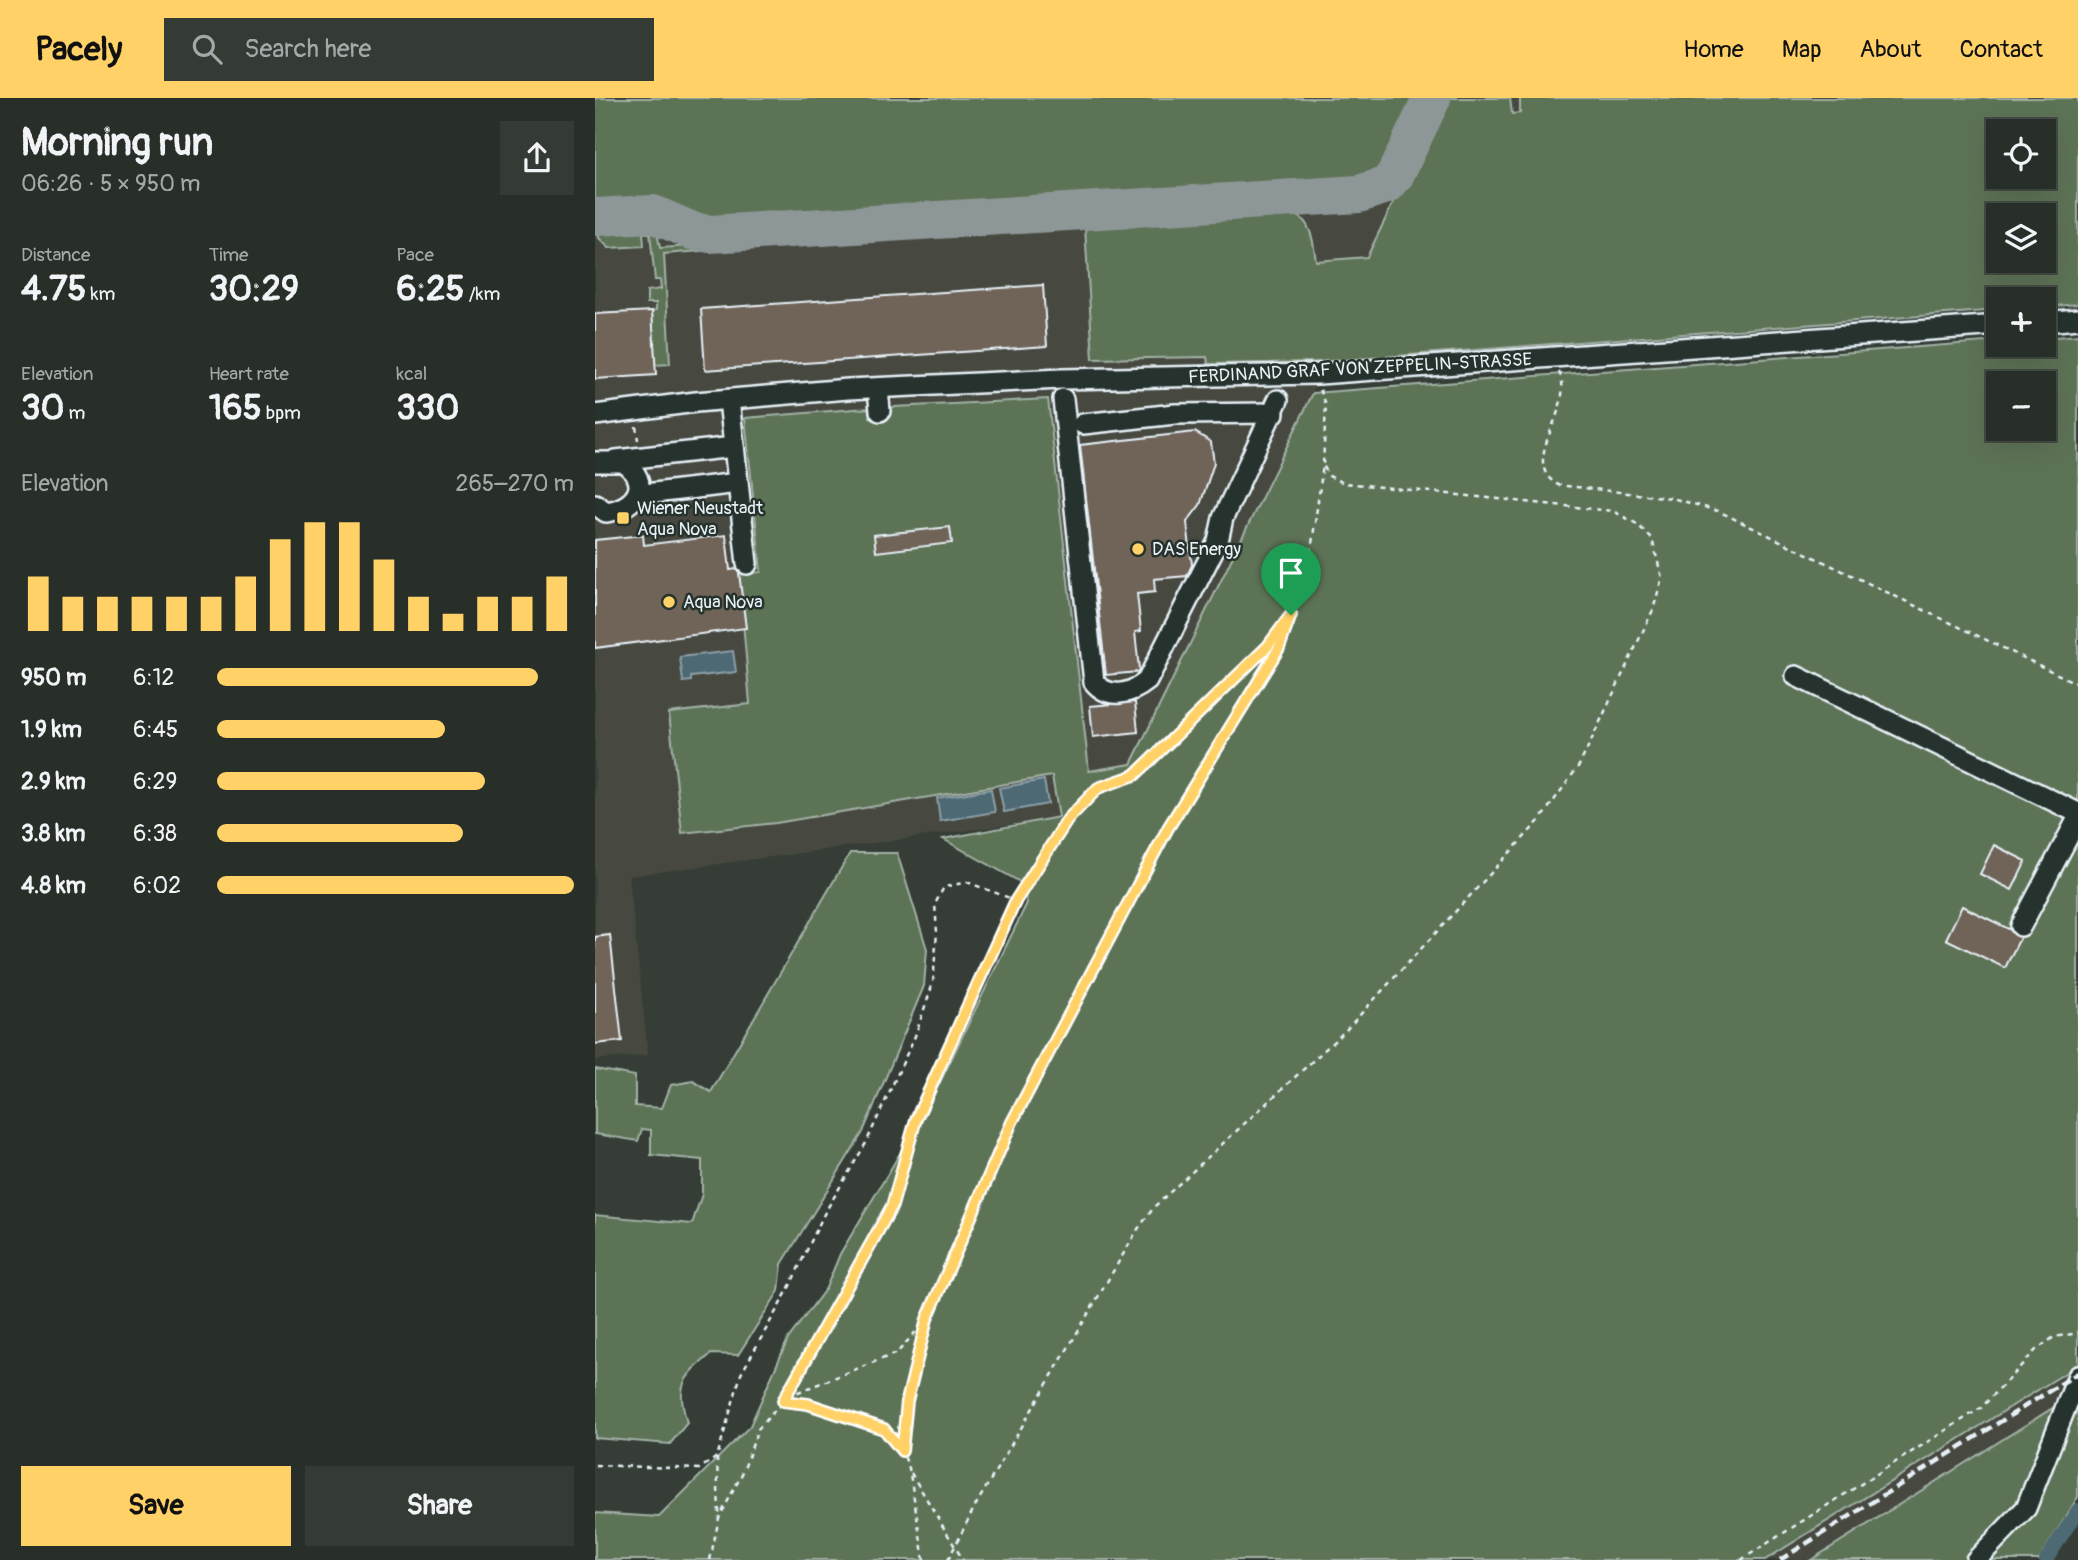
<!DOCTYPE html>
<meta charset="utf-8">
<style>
:root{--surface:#282e28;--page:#343a34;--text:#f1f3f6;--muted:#a5a8a8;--line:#444a45;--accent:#ffd166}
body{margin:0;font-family:Pangolin,sans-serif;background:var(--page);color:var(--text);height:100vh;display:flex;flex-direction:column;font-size:26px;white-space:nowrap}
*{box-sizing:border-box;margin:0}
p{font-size:23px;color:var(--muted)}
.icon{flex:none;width:38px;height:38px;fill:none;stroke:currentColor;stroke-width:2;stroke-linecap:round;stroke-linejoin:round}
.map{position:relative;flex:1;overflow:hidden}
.side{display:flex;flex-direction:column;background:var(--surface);width:595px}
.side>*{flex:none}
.fabs{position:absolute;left:1391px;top:21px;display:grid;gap:14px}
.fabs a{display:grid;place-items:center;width:70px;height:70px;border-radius:0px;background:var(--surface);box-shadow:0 7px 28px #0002,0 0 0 2px var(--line);font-size:35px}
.pin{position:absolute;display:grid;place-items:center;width:60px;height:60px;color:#fff;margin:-72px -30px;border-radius:50% 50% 50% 0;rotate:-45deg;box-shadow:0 0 7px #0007}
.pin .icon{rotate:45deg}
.round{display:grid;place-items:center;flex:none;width:74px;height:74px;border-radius:0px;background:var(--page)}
.summary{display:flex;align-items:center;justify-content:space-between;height:119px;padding:0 21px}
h1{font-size:38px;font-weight:700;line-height:52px}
.metrics{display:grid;grid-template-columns:repeat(3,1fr);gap:10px;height:119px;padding:7px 21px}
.metrics div{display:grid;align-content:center}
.metrics b{font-size:35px;font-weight:700}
.metrics small{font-size:19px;font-weight:400}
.metrics p{font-size:19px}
.chart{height:196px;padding:14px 21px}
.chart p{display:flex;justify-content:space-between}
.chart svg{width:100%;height:126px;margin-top:7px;stroke:var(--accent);stroke-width:6}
.primary-button{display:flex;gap:14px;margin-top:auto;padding:14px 21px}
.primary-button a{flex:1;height:80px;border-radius:0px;background:var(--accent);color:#111;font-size:28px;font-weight:700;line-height:80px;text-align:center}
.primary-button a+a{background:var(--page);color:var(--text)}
ul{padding:0 21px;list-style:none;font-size:23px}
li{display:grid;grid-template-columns:112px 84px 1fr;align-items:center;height:52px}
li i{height:18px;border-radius:9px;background:var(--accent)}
header{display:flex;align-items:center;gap:42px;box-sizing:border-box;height:98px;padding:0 35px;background:var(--accent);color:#111}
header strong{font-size:33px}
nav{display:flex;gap:38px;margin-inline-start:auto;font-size:24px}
.search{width:490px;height:63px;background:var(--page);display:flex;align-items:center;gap:18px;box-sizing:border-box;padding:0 24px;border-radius:0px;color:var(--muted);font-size:26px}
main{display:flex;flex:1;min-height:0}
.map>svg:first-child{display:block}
</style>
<header>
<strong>Pacely</strong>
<div class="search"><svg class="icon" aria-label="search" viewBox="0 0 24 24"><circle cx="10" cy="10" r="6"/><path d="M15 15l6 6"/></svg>Search here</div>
<nav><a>Home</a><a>Map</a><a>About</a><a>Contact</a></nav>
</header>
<main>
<section class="side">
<div class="summary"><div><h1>Morning run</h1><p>06:26 · 5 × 950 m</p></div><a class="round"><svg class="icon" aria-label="share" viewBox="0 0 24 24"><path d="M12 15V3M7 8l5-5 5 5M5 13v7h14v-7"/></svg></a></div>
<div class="metrics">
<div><p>Distance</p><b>4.75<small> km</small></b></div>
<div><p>Time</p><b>30:29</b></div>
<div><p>Pace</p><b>6:25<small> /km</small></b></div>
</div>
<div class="metrics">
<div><p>Elevation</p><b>30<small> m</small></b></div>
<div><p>Heart rate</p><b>165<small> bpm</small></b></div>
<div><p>kcal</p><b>330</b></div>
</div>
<div class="chart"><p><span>Elevation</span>265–270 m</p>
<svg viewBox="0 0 160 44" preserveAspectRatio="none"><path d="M5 44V25M15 44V32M25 44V32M35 44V32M45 44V32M55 44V32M65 44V25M75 44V12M85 44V6M95 44V6M105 44V19M115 44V32M125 44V38M135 44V32M145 44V32M155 44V25"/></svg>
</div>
<ul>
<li><b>950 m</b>6:12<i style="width:90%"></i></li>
<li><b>1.9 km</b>6:45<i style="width:64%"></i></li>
<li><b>2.9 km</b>6:29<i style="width:75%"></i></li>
<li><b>3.8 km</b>6:38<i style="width:69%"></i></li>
<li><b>4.8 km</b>6:02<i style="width:100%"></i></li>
</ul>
<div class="primary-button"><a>Save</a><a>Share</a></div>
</section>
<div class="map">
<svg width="1483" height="1462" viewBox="0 0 1483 1462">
<rect width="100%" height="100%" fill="#353d36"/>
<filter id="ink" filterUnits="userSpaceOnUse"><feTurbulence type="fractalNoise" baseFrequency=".0143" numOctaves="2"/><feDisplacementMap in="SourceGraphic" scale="14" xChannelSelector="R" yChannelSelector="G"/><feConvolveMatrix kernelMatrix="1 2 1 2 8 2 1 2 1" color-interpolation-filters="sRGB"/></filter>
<g filter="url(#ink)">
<g fill="#464940" fill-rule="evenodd">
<path d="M 0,0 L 1483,0 L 1449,201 L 1404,201 L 723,257 L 718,295 L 536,667 L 493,673 L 464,720 L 34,778 L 53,957 L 0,962 ZM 1404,33 L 1449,33 L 1449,79 L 1404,79 ZM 1404,117 L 1449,117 L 1449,163 L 1404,163 Z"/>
<polygon points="1480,1268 1467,1303 1397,1350 1216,1462 1170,1462"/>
</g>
<g fill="#5d7356" stroke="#a2b2a7" stroke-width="2" fill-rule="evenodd">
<path d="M 0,0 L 824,0 C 812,27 800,76 768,84 L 114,126 C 79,98 42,106 0,108 Z"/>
<path d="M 849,0 L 915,0 L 917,16 L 925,15 L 925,0 L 1483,0 L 1483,206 L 1449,209 L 1449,201 L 1404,201 L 1403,212 L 722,264 L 613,266 L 612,259 L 498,261 L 490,129 L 285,142 L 283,139 L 685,111 C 716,117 717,136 721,163 L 772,159 ZM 1404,33 L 1449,33 L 1449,79 L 1404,79 ZM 1404,117 L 1449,117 L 1449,163 L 1404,163 Z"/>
<polygon points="50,126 62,134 65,150 217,141 219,144 69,156 75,266 60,267 57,213 61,212 61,205 52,205 52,193 66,191 65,182 60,182 55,135 48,135 49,148 14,150 3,139 12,129"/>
<path d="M 1483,237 L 1483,1267 L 1170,1462 L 0,1462 L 0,1415 L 64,1419 L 155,1328 L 193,1241 L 231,1190 L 245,1156 L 335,1005 L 432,805 L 425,784 L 348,741 L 464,719 L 457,678 L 181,725 L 87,735 L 74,615 L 155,606 L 144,477 L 166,474 L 150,320 L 260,311 L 453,301 L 494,673 L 536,666 L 718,295 L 1403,243 L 1404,247 L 1449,247 L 1449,240 ZM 1404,285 L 1449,285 L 1449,331 L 1404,331 Z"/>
<path d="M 255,755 L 302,755 L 332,851 L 329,888 L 268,1034 L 187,1166 L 184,1193 L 143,1257 L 116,1256 C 87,1281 81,1286 92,1325 L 75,1346 L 0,1340 L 0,1117 L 97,1126 L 107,1096 L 107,1062 L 56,1057 L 56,1032 L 47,1031 L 43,1043 L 0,1036 L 0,971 L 40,978 L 40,1008 L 67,1010 L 76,987 L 98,983 L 116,994 Z"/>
<polygon points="1483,1294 1483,1399 1444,1462 1216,1462"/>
</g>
<g fill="#4e6973" stroke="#8c9fa8" stroke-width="2">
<polygon points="138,553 141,574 96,579 96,583 88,584 85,559"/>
<polygon points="449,682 453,706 409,714 404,690"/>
<polygon points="396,691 400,714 345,723 342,700"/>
</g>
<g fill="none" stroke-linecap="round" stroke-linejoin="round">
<polyline stroke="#4e6973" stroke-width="14" points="1451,1462 1483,1412"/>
<polyline stroke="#8e9797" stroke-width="38" points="0,119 58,116 97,133 115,136 764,96 792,87 800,77 837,0"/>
</g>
<g fill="#6f6459" stroke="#e8f1f8" stroke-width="2">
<polygon points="448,187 452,248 110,272 106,211"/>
<polygon points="57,213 61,277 0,281 0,216"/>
<polygon points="600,334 616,344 619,365 605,407 592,424 597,467 592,478 559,481 560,494 542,496 546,533 540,534 544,571 543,574 511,577 485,347"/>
<polygon points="355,429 357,445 281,454 279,437"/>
<polygon points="48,437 49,447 131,437 135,472 141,471 144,475 151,530 0,550 0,442"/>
<polygon points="540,604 543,634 498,639 495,608"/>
<polygon points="1399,747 1431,763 1417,792 1385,776"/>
<polygon points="1367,808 1414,831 1425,840 1410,870 1351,841"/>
<polygon points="15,837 27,943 0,946 0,839"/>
</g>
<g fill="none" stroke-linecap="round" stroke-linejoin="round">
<defs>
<g id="minor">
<polyline points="1449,224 1483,221"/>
<polyline points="283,290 285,313"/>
<path d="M 468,301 L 499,584 C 514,602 536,596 552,583 L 623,443 L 628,420 L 683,302"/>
<polyline points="134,302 152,466"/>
<polyline points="0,317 101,304 253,291 466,281 724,276 1404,227"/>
<polyline points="488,326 580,316 679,315"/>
<polyline points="21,362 139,349"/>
<path d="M 0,364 L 28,364 C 58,384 42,410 11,414 L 0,406"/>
<polyline points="42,397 143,385"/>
<polyline points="1201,578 1483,715"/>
<polyline points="1426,828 1483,720"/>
<polyline points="1381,1462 1431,1410 1483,1278"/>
</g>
</defs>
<use href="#minor" stroke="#e8f1f8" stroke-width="24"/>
<g stroke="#e8f1f8" stroke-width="2.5" stroke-dasharray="5 5" stroke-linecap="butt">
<path d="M 964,274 C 982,313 921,362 963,387 L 1077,400 L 1123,413 L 1483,586"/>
<polyline points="41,328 43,342"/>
<polyline points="193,1298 302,1255 331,1222"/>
<polyline points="188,1303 213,1306 289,1331 307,1353 314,1370 329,1462"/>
<polyline points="307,1353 312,1303 332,1221 417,1024 573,730 684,550 695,521"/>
<polyline points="122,1360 124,1417"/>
<polyline points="0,1367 104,1371 122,1359 146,1276 193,1192 229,1116 271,1045 320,938 338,885 342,834 340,806 349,789 372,784 420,802"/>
<polyline points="316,1375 368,1462"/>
<polyline points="115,1462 124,1420 148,1374 163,1331 193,1298 297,1108 321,1022 421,802 473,721 504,690 540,677 673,548 696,517 717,446 728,367 731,307 725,291"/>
<polyline points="353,1462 379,1410 543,1131 560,1108 750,933 945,722 985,666 1058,512 1067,480 1057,441 1042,426 1018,413 749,385 734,378 728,367"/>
<polyline points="1146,1462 1386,1310 1441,1252 1459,1239 1483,1235"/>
</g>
<use href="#minor" stroke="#26332d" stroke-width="19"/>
<polyline stroke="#e8f1f8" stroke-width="4.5" stroke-dasharray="10 5" stroke-linecap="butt" points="1185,1462 1483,1275"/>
</g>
</g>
<g fill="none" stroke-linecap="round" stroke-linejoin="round" filter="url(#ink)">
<defs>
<polygon id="route" points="696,517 684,550 573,730 417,1024 332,1221 312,1303 307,1353 289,1331 213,1306 188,1303 297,1108 321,1021 421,802 473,721 503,690 540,677 673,548"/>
</defs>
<use href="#route" stroke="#fff" stroke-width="14"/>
<use href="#route" stroke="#ffd166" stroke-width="9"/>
</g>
<g fill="#ffd166" stroke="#26332d" stroke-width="2.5">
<rect x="21" y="413" width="14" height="14" rx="3.5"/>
<circle cx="543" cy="451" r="7"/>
<circle cx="74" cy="504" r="7"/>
</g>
<g text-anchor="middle" stroke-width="5" stroke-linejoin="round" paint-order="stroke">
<g font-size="18" fill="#e8f1f8" stroke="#26332d">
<text transform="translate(765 270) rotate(-3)" y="6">FERDINAND GRAF VON ZEPPELIN-STRASSE</text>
</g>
<g font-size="18" fill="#e8f1f8" stroke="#26332d" text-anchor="start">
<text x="42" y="416">Wiener Neustadt<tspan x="42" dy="21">Aqua Nova</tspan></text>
<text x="557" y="457">DAS Energy</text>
<text x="88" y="510">Aqua Nova</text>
</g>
</g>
</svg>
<div class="fabs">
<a><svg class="icon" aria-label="locate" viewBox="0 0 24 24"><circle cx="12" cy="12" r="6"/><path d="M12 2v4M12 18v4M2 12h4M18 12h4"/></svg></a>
<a><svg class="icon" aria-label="layers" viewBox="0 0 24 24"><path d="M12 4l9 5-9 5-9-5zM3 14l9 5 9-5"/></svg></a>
<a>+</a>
<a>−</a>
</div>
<div class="pin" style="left:696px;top:517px;background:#1e9e55"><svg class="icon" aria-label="arrive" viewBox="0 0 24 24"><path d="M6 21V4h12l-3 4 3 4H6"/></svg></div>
</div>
</main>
